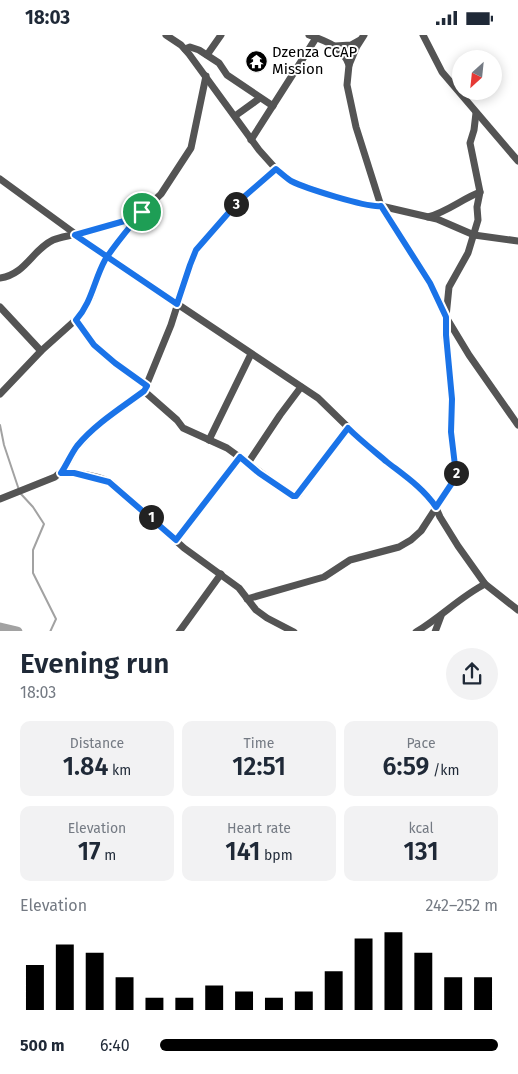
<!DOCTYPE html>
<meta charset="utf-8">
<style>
:root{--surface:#fff;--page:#f2f2f3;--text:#1f2937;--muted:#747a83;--accent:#000}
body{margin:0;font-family:"Fira Sans",sans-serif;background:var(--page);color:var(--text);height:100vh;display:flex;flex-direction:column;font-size:19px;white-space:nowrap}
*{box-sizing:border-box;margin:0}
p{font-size:16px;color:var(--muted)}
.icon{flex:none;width:28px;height:28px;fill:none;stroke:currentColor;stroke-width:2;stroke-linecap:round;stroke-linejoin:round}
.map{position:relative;height:596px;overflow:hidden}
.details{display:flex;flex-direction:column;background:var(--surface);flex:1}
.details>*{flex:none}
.needle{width:32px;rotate:207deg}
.fabs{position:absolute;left:452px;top:15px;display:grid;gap:10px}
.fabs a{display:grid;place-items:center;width:50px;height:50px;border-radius:50%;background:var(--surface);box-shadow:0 2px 12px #0003;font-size:25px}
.pin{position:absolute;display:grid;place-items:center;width:42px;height:42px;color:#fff;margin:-21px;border:2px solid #fff;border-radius:50%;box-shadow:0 1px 5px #0007}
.km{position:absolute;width:25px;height:25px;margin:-12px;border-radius:50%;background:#222;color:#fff;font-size:14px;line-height:25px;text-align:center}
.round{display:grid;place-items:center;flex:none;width:52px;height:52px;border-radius:26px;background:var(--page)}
.summary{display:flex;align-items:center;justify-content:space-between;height:85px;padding:0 20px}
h1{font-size:28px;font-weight:600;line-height:38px}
.figures{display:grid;grid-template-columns:repeat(3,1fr);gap:8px;height:85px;padding:5px 20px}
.figures div{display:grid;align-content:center;border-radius:10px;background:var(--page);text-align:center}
.figures b{font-size:25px;font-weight:600}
.figures small{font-size:14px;font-weight:400}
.figures p{font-size:14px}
.chart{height:140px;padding:10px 20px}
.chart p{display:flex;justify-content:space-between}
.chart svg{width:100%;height:90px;margin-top:5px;stroke:var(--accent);stroke-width:6}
ul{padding:0 20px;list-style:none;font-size:16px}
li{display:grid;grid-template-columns:80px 60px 1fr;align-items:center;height:38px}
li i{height:12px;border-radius:6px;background:var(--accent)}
.status{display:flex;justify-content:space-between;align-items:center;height:35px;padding:0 25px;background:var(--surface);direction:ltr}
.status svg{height:14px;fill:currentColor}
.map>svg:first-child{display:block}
</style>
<div class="status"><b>18:03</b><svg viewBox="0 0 49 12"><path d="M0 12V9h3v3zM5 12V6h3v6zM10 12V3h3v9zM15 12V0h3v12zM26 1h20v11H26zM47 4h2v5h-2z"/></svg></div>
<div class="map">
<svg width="518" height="597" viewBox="0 0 518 597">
<rect width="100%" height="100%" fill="#fff"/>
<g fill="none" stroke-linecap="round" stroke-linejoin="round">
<g stroke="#a2a2a2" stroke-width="2">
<polyline points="0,390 4,410 19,455"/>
<polyline points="21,459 33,472 44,489 33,515 33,538 56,584 50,597"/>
</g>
<polyline stroke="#a2a2a2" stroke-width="11" points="0,593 17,597"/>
<g stroke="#545454" stroke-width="7">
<polyline points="166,0 181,10 189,19 259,115 276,134 292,146 322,157 371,171 381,171 437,184 474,200 518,206"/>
<path d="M 309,0 C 326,6 343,12 349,30"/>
<polyline points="364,0 357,11 349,30 347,50 356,92 381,171 430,248 446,282 469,320 518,390"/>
<polyline points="423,0 442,37 518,126"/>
<polyline points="335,11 351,10 360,5"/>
<polyline points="185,14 190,12 199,15 219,28 227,40 273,71"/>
<polyline points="207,20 221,0"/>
<polyline points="235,81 260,63"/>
<polyline points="251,105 316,3"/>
<polyline points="0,144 107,222 318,363 357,401 424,457 436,473 440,482 458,511 485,549 518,575"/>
<path d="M 428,182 C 447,177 462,164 480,157"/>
<path d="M 0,243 C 26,239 32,215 53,205 C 60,202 69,201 76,199 C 97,194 120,189 139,179"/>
<polyline points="0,272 41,316"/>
<polyline points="76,285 94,310 115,328 147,351"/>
<polyline points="144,356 177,385 183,393 227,413 293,461 299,459 311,440 349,393"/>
<polyline points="0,359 41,316 80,281 91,262 101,233 107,222 142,177 161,159 191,113 206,41"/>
<polyline points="209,405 251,319"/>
<polyline points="248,428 280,380 301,352"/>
<path d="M 61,438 C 77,438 99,440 113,449 L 184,513 L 239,553 L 256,575 L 267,583 L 294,597"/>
<polyline points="0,464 55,442 65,433 77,412 95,393 144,356 171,290 190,230 196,215 238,167 276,134"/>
<polyline points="176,505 240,422"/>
<polyline points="247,564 324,542 350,525 399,512 411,505 421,496 452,448 456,439 451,397 452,364 445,300 446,282 449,252 468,218 478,185 477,172 480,157 470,108 474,95 476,78"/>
<polyline points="179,597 221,539"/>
<path d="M 416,597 C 441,582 460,562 485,549"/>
<polyline points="435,597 441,581"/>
</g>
</g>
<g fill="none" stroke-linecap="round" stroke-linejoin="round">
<defs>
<path id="route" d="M 142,177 C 130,192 115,209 105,225 C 94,245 92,267 76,285 L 94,310 L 115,328 L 147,351 L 144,356 C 121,373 95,389 77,411 C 71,419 67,429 61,438 L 74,438 L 109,447 L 176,505 L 240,422 L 259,438 L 293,461 L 296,461 L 348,393 C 360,405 374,416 387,427 C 405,441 423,453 436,472 L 452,448 L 456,439 L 451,397 L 452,364 L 446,300 L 446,282 L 430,248 L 381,171 C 367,173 305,153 291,146 C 285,142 281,138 276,134 L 238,167 L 196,215 L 190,230 L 177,269 L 75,200 L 128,185 L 142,177"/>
</defs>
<use href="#route" stroke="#fff" stroke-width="10"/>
<use href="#route" stroke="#1a73e8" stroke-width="6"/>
</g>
<defs>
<symbol id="temple-disc" viewBox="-11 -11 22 22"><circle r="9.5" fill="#000" stroke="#fff"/><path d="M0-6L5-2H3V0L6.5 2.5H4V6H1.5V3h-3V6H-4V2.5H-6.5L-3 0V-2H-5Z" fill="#fff"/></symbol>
</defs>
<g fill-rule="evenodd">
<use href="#temple-disc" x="244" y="14" width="25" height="25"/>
</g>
<g text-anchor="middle" stroke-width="4" stroke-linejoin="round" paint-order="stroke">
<g font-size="15" fill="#000" stroke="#fff" text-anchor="start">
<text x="272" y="22">Dzenza CCAP<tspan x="272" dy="17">Mission</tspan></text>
</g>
</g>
</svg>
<div class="fabs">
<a><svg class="needle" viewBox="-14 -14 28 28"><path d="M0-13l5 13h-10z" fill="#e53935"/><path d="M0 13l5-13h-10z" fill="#747a83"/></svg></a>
</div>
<div class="pin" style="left:142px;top:177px;background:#1e9e55"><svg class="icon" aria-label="arrive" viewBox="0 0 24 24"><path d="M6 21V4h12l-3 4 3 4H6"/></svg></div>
<b class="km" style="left:151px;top:482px">1</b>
<b class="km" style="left:456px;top:438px">2</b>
<b class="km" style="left:236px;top:169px">3</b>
</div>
<section class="details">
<div class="summary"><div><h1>Evening run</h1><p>18:03</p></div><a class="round"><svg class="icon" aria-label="share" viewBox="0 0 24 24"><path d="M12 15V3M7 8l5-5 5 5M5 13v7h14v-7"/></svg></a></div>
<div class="figures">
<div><p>Distance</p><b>1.84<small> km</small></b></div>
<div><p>Time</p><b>12:51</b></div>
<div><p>Pace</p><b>6:59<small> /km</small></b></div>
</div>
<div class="figures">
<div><p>Elevation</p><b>17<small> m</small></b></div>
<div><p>Heart rate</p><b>141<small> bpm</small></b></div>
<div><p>kcal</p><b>131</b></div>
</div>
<div class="chart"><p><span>Elevation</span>242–252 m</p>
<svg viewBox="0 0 160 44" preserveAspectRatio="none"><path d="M5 44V22M15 44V12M25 44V16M35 44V28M45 44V38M55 44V38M65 44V32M75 44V35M85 44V38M95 44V35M105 44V25M115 44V9M125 44V6M135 44V16M145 44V28M155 44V28"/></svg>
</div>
<ul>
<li><b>500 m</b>6:40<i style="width:100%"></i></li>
</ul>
</section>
